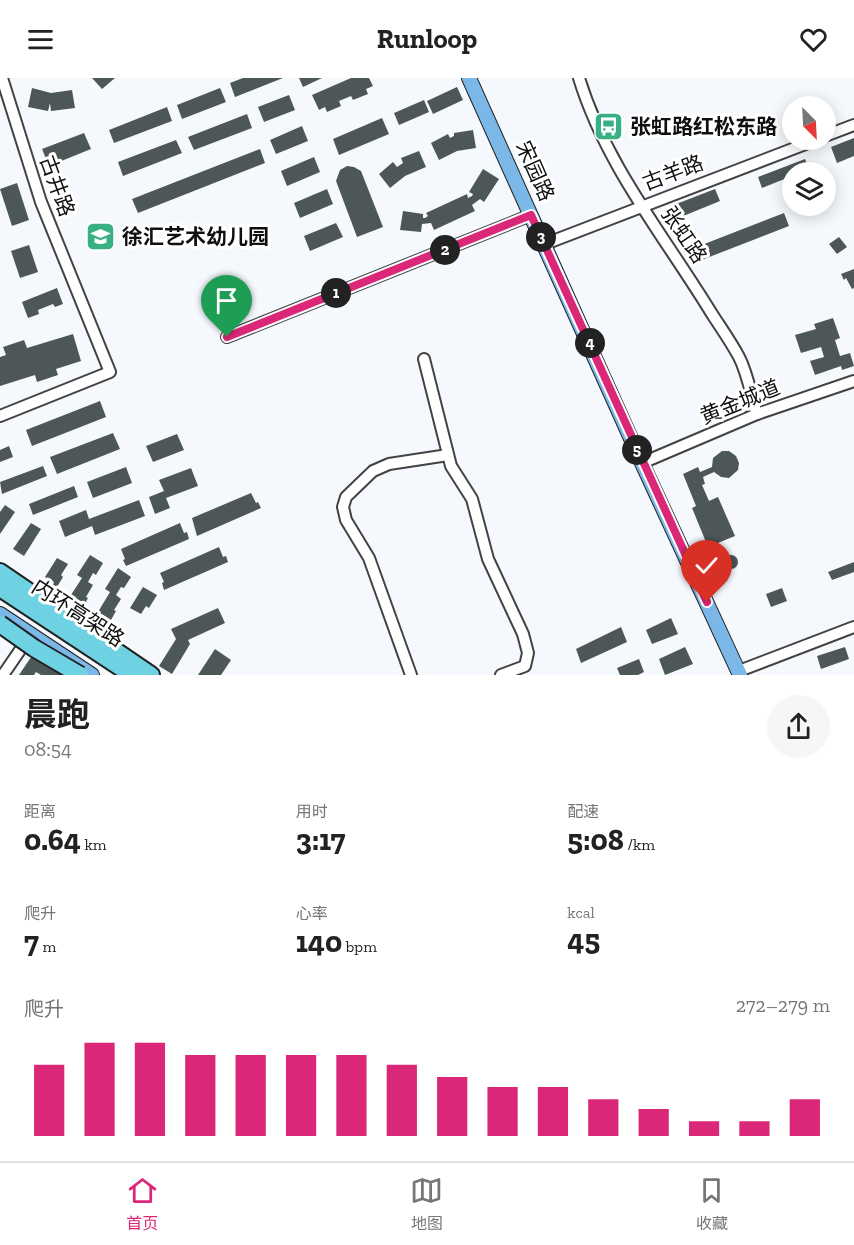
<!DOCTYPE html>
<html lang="zh">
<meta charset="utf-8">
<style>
:root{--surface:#fff;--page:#f6f6f6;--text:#222;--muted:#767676;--line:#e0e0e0;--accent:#db2777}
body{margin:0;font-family:"Zilla Slab","Noto Sans SC",serif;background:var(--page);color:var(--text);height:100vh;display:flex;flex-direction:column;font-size:22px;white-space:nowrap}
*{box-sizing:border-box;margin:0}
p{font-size:20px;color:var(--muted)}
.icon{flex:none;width:33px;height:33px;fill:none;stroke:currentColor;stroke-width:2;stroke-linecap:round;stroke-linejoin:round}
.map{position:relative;height:597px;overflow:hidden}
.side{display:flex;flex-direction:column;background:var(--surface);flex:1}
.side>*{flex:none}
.needle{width:39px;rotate:156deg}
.fabs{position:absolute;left:782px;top:18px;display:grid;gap:12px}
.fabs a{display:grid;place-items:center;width:54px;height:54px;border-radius:50%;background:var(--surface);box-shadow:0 3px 15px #0003;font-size:30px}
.pin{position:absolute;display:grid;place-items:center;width:51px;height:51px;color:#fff;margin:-62px -26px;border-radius:50% 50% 50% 0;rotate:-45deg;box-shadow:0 0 6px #0007}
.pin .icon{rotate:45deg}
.km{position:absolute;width:30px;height:30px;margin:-15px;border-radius:50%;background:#222;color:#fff;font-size:16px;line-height:30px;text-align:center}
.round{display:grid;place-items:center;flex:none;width:63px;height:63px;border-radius:32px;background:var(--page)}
.overview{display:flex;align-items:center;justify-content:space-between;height:102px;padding:0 24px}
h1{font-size:33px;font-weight:700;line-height:45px}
.stats{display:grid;grid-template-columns:repeat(3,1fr);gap:9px;height:102px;padding:6px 24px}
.stats div{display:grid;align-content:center}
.stats b{font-size:30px;font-weight:700}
.stats small{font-size:16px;font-weight:400}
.stats p{font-size:16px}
.chart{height:168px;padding:12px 24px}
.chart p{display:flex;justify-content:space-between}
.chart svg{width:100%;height:108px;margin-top:6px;stroke:var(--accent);stroke-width:6}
header{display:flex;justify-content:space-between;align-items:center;height:78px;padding:0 24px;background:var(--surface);font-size:27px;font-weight:700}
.menu{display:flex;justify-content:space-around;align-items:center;height:84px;border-top:2px solid var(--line);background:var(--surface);font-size:16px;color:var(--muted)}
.menu a{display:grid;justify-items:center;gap:3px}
.menu .on{color:var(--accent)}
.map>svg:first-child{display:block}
</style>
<header><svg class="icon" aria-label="menu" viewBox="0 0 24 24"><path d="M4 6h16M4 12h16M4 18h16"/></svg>Runloop<svg class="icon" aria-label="heart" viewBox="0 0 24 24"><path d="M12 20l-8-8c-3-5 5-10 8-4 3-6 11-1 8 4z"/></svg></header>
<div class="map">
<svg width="854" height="597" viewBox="0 0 854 597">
<rect width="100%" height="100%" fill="#f5f9fe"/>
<g fill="#4e5758">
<polygon points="92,0 115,0 102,11"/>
<polygon points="243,0 283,0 235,19 230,5"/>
<polygon points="299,0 322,0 303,9"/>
<polygon points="351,0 369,0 373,8 366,11 368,16 353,22 351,18 339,23 341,28 327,34 325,29 319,32 312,17"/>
<polygon points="457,9 463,22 433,36 427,23"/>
<polygon points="32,10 51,15 72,12 75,30 51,33 50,25 48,33 28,29"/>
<polygon points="220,10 226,24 182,41 177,27"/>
<polygon points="289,17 295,32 264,44 258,29"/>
<polygon points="424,22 429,34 399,47 394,35"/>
<polygon points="167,29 172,43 114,65 109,52"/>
<polygon points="247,36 252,50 194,72 188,59"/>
<polygon points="382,40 389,56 339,77 333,61"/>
<polygon points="302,48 308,63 276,76 270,62"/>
<polygon points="473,52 476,70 457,73 439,82 431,65 448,56 450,60 454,58 454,55"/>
<polygon points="84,55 91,71 49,88 42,71"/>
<polygon points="854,60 854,78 837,85 831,69"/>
<polygon points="176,62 182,75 123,98 118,84"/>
<polygon points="260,71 265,85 138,135 132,121"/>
<polygon points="419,73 426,89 405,98 390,110 379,96 393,84 397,89 403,85 401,80"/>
<polygon points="314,79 320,94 287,108 281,93"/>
<polygon points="805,81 809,91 801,94 792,94 792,98 762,110 758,99"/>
<polygon points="347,88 354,89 361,93 383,149 357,159 336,103 340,92"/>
<polygon points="483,91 499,101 484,124 480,121 472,127 475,133 434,152 431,145 422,146 421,154 400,152 403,133 423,136 423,140 425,140 428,138 426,135 467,116 468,120 472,118 473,116 469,114"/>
<polygon points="17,105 29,142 12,148 0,111"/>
<polygon points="327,111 333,126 300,140 294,125"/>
<polygon points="715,111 720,123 676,141 671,128"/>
<polygon points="784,135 789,148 699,183 694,170"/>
<polygon points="336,145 343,159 310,173 304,158"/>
<polygon points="839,159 847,169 837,176 829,166"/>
<polygon points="29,167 38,194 20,200 11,173"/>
<polygon points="854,191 854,210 852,211 846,200 844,202 841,196"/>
<polygon points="57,210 63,226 55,229 53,226 38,232 39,236 28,240 22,224"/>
<polygon points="833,240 840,260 835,262 840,278 850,275 854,288 842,292 841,288 815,297 810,283 824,279 821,269 801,275 795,257 816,251 814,246"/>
<polygon points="73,256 81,283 56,291 58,297 37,304 35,297 0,308 0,279 6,277 3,269 24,262 27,270"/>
<polygon points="100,323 106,339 32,368 26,352"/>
<polygon points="113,355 120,371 57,396 50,379"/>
<polygon points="177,356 184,372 153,384 146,368"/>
<polygon points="9,368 13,379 0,384 0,372"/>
<polygon points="722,373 729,373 736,378 739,385 738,392 729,400 721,399 714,394 703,399 705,406 702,407 709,423 718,419 735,458 708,469 692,430 696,428 683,396 698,389 700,394 712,389 713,380"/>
<polygon points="43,388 47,398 2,416 0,404"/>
<polygon points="126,389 132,405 93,420 87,404"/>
<polygon points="191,390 198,408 166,420 170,430 155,436 149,419 164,413 159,402"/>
<polygon points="74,408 78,419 33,437 29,426"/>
<polygon points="251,415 256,425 258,424 261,430 197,458 192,440"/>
<polygon points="139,422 145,438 95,457 92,448 65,459 59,443 86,432 89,441"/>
<polygon points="5,427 15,434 0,456 0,434"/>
<polygon points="31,445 41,451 24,478 13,471"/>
<polygon points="180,445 184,455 187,454 189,461 126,488 123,482 125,481 121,471"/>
<polygon points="219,469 223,479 226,478 228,484 164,512 162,505 164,504 160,495"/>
<circle cx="731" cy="484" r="7"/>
<polygon points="90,477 103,485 96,497 93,495 88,504 93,507 86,519 88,520 83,529 69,520 82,500 77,497"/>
<polygon points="57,480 68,486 61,497 63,499 57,509 53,507 54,504 45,499"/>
<polygon points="854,484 854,494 832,502 828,494"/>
<polygon points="118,490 131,499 124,510 121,509 116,517 121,521 114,532 116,533 111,542 98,534 110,514 105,511"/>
<polygon points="143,509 157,517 149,530 146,528 141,536 130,530"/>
<polygon points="782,510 787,523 771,529 766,516"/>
<polygon points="218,530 225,545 188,562 190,566 172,596 159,588 176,561 171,551"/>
<polygon points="671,540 678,556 652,566 646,552"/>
<polygon points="621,549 627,564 581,585 576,571"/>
<polygon points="685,569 693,586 665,597 659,581"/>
<polygon points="845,569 849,581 821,591 817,578"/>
<polygon points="215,571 231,582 221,597 198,597"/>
<polygon points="33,576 66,597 41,597 36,594 34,597 19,597"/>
<polygon points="639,581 644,594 638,597 620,597 617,590"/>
</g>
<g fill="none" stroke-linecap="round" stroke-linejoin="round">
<defs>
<g id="minor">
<path d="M 579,0 C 606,88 665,159 712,236 C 721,250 731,264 739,279 C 748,296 751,318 757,336"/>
<polyline points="825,58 854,47"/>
<polyline points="545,166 816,62"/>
<polyline points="227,259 531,137"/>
<polyline points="424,281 451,388 472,421 488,481 523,556 528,575 525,588 501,597"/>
<polyline points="0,338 110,294 41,124 2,0"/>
<polyline points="642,385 757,336 854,303"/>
<polyline points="739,593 854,549"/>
<polyline points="3,597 29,559"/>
<polyline points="411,597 369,480 346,442 343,429 346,419 373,393 389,386 448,377"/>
</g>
<g id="major">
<polyline points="469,0 642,385 740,597"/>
<polyline points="0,536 92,597"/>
</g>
<g id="highway">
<polyline points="0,494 151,597"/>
<polyline points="0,510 132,597"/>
</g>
</defs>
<use href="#minor" stroke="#434343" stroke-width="14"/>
<use href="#major" stroke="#212121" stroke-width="16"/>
<use href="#highway" stroke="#212121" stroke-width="20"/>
<use href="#minor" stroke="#fff" stroke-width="10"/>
<use href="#major" stroke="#7bb8e8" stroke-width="14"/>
<use href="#highway" stroke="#6ed2e3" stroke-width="16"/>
<defs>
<polyline id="highway-bridge" points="0,546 34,570 80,597"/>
</defs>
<use href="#highway-bridge" stroke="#212121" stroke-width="20" stroke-linecap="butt"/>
<use href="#highway-bridge" stroke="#6ed2e3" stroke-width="16"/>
</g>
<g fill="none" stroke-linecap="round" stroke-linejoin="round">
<defs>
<polyline id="route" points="227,259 531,137 707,524"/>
</defs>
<use href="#route" stroke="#fff" stroke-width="12"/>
<use href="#route" stroke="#db2777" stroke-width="8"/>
</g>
<defs>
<symbol id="bus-square" viewBox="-11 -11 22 22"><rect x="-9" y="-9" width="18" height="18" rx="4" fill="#39b084" stroke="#fff"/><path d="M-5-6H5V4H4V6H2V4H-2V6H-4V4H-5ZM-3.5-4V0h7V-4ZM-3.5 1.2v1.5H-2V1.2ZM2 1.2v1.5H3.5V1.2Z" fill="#fff"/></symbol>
<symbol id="school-square" viewBox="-11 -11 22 22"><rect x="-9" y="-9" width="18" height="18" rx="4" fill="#39b084" stroke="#fff"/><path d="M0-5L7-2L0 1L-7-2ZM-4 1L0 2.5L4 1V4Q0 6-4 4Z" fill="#fff"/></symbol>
</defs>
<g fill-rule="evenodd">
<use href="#bus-square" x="592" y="32" width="33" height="33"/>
<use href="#school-square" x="84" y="142" width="33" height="33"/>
</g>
<g text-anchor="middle" stroke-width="6" stroke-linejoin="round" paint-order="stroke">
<g font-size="21" font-weight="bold" fill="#101010" stroke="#fff" text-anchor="start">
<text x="630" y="56">张虹路红松东路</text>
<text x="122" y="166">徐汇艺术幼儿园</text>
</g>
<g font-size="21" fill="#101010" stroke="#fff">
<text transform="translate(535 93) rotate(66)" y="7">宋园路</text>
<text transform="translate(673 95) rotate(-21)" y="7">古羊路</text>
<text transform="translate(57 108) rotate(70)" y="7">古井路</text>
<text transform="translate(684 157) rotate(56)" y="7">张虹路</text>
<text transform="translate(740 324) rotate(-22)" y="7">黄金城道</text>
<text transform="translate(78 535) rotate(33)" y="7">内环高架路</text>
</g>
</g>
</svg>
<div class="fabs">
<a><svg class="needle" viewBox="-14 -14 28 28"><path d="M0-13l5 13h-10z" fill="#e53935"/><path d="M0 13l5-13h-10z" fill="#767676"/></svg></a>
<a><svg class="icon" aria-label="layers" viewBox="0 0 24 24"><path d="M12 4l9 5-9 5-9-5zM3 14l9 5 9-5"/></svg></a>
</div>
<div class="pin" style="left:227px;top:259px;background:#1e9e55"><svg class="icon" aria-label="arrive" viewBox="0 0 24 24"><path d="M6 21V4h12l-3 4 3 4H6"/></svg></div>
<div class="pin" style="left:707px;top:524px;background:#d93025"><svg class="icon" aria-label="check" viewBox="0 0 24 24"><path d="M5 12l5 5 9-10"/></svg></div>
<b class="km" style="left:336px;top:215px">1</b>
<b class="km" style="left:445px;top:172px">2</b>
<b class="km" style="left:541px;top:159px">3</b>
<b class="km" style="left:590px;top:265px">4</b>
<b class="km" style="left:637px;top:372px">5</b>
</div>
<section class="side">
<div class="overview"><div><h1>晨跑</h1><p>08:54</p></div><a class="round"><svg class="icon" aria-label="share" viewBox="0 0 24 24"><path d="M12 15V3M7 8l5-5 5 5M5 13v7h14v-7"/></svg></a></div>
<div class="stats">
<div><p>距离</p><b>0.64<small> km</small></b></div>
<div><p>用时</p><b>3:17</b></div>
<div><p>配速</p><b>5:08<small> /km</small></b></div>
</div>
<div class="stats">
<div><p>爬升</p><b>7<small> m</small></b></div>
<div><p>心率</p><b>140<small> bpm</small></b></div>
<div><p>kcal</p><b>45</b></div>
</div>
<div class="chart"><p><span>爬升</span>272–279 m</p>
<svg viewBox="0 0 160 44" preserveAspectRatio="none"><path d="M5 44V15M15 44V6M25 44V6M35 44V11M45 44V11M55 44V11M65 44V11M75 44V15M85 44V20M95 44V24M105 44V24M115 44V29M125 44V33M135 44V38M145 44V38M155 44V29"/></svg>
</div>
</section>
<nav class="menu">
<a class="on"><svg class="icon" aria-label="home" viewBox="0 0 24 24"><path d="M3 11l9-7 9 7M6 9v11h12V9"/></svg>首页</a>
<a><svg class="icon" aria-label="map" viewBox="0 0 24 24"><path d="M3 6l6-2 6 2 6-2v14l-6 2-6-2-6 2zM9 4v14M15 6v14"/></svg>地图</a>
<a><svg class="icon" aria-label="saved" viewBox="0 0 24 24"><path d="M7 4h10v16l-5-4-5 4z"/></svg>收藏</a>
</nav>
